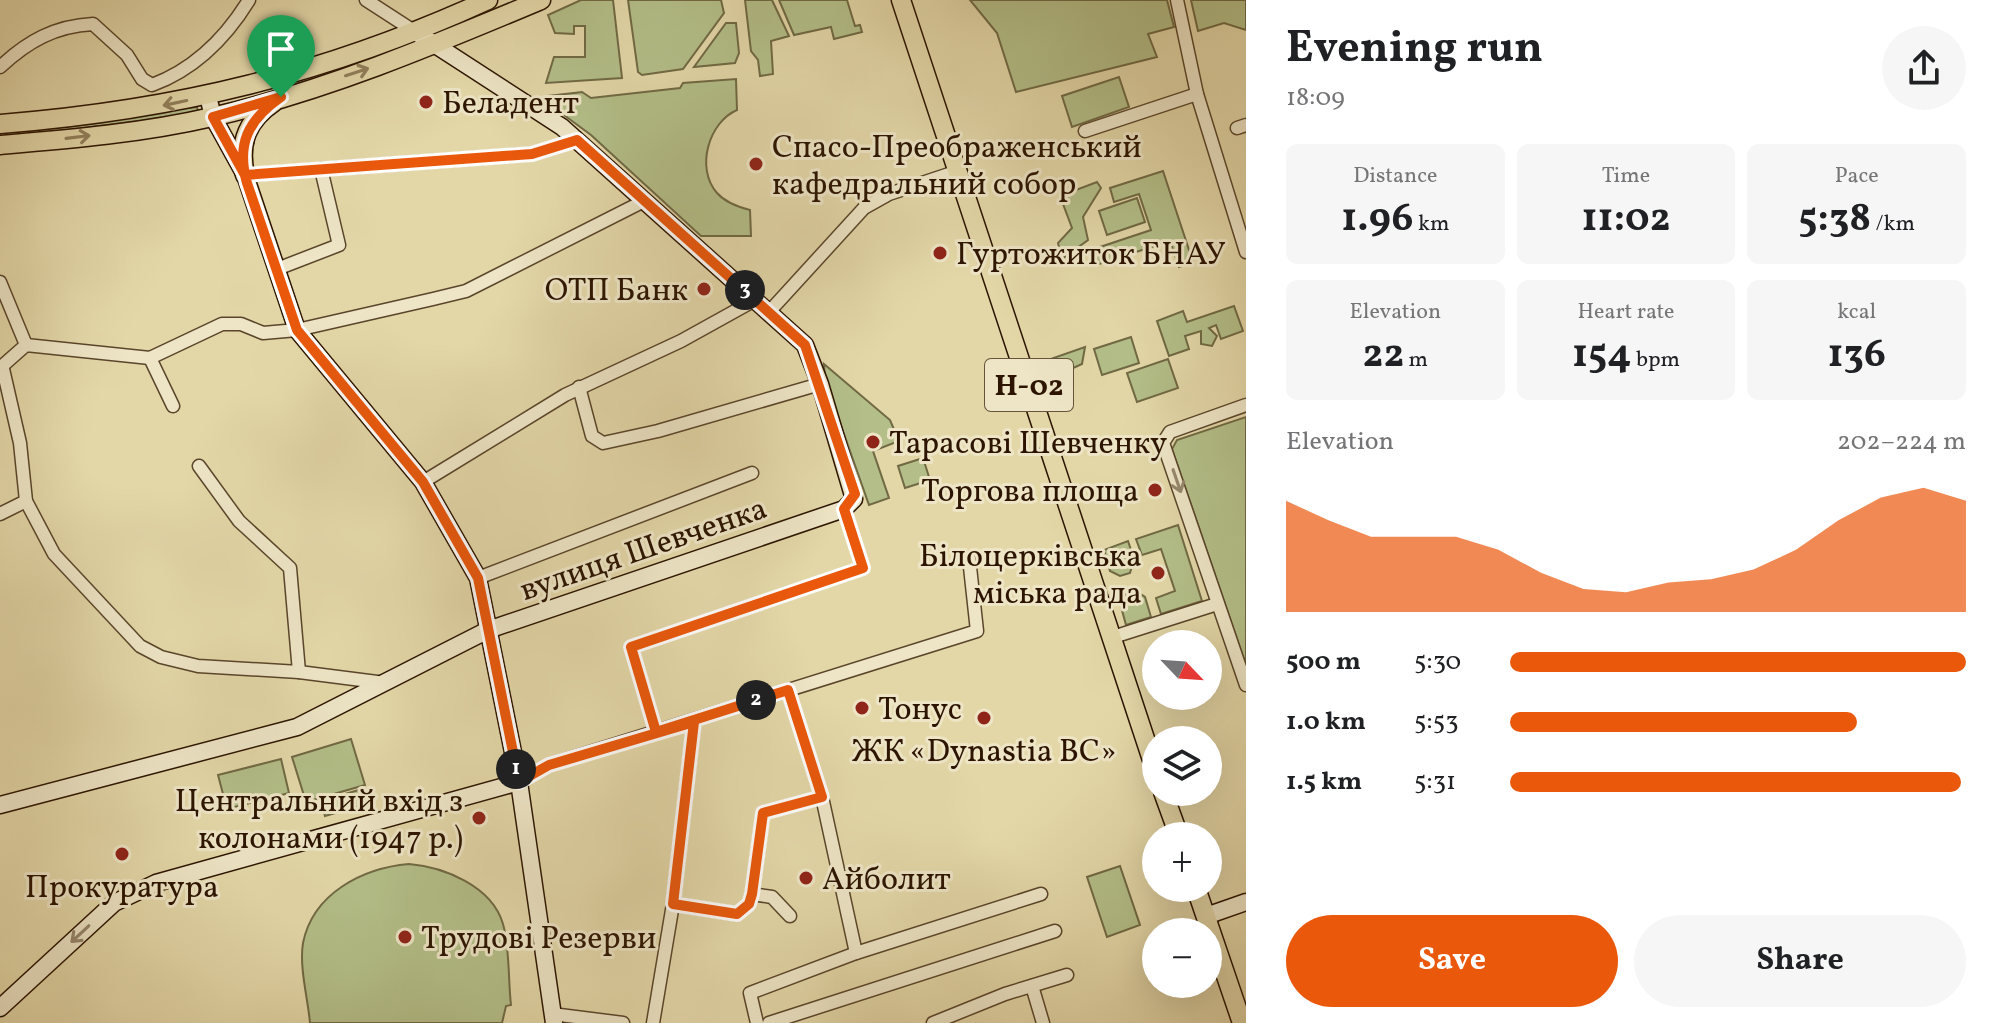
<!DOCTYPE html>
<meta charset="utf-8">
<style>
:root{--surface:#fff;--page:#f6f6f6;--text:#202124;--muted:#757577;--accent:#ea580c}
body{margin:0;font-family:Vollkorn,serif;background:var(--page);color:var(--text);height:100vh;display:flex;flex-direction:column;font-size:30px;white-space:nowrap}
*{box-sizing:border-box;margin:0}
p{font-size:26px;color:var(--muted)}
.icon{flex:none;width:44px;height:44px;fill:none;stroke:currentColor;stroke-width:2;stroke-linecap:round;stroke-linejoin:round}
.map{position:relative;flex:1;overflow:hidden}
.sheet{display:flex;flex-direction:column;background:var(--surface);width:760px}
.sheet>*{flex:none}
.needle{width:52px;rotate:115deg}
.buttons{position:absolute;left:1142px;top:630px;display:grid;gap:16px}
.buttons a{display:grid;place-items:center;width:80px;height:80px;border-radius:50%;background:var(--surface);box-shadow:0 8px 32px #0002;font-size:40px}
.pin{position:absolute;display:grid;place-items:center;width:68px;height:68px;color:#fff;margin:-82px -34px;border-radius:50% 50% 50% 0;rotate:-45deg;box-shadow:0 0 8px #0007}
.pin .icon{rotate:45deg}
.km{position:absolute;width:40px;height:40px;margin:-20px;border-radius:50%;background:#222;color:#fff;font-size:22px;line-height:40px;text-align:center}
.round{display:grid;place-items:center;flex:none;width:84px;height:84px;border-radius:42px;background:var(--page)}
.headline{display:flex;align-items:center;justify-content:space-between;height:136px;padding:0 40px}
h1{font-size:44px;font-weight:700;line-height:60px}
.stats{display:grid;grid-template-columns:repeat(3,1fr);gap:12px;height:136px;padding:8px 40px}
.stats div{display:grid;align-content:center;border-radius:12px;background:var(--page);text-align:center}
.stats b{font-size:40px;font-weight:700}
.stats small{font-size:22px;font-weight:400}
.stats p{font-size:22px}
.chart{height:224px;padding:16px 40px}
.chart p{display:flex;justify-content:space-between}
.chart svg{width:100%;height:144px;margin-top:8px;fill:var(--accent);opacity:.7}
.action{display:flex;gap:16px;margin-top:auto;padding:16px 40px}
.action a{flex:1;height:92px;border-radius:48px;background:var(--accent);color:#fff;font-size:32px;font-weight:700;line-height:92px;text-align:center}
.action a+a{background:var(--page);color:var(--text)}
ul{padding:0 40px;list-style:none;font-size:26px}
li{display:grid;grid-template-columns:128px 96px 1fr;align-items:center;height:60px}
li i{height:20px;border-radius:10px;background:var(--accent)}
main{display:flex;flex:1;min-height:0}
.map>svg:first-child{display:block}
</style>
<main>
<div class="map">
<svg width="1246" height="1023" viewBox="0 0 1246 1023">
<rect width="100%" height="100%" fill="#e3d7a8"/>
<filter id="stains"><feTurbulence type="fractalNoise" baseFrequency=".0025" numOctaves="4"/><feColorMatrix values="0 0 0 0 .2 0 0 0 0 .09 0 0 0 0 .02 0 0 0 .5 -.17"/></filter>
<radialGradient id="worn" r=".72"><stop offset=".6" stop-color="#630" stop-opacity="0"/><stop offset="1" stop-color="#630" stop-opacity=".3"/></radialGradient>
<g fill="#b3be88" stroke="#706944" stroke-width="2">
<polygon points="581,0 613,0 622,78 546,83 554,57 585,57 585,26 574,26 574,34 555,33 548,15"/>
<polygon points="628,0 721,0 724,13 683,69 642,75 638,72"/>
<polygon points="745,0 772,0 789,36 771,41 773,74 760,76 758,60 751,51"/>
<polygon points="779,0 847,0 855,26 860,25 862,32 834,39 831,27 794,35"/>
<polygon points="970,0 1167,0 1174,27 1148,34 1157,57 1016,92 997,33"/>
<polygon points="1191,0 1246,0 1246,30 1224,23 1198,31"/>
<polygon points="726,23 736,23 739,53 735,63 694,67"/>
<polygon points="1119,77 1129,107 1072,127 1062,96"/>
<path d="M 736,79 L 737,110 C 709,122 695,168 717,193 C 725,202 738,207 750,210 L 751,236 L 701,236 L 591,135 L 545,101 L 548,96 L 582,92 L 591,98 L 680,88 L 683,83 Z"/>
<polygon points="197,107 199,114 0,138 0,130"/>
<polygon points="1163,171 1193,262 1179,267 1170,241 1096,265 1091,250 1151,230 1139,194 1114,202 1110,188"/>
<polygon points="1097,182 1101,188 1083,217 1088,240 1062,259 1058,243 1072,228 1060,196"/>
<polygon points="1137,198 1145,222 1107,235 1099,211"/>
<polygon points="1234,306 1243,331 1221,339 1216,325 1209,328 1217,336 1212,346 1201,344 1201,331 1185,336 1189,349 1169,356 1157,321 1183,311 1187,322"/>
<polygon points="1131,337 1139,363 1102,375 1094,349"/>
<polygon points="1085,347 1082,364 1062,373 1065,382 1048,388 1039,363"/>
<polygon points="1168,359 1178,388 1137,402 1127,373"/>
<polygon points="824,364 890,420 899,441 873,451 889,498 869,505 825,380"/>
<polygon points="1246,417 1246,665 1172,449 1177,440"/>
<polygon points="923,458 930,480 905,488 898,466"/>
<polygon points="1178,525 1202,601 1161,614 1156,598 1175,591 1161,549 1142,555 1136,539"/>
<polygon points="1128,541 1134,559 1130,573 1120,576 1110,571 1104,550"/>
<polygon points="1136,591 1145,597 1151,617 1126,625 1120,603 1126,594"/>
<polygon points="351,739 365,785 306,802 292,757"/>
<polygon points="281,759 289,793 227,809 218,775"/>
<polygon points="362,789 367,804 325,816 321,801"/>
<path d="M 409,864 C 444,867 492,886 503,924 C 510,949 508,980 511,1005 L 506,1006 L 502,1023 L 310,1023 C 308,999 299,967 303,943 C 313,893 363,868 409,864 Z"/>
<polygon points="1120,866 1140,925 1107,937 1087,877"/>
</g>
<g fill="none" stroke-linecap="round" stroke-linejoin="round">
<defs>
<g id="street">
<polyline points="366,0 417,33"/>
<polyline points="1177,0 1197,94 1246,252"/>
<path d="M 0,67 C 28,41 55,26 93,24 L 127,55 L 142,79 L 152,85 C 195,69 225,39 249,0"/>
<polyline points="1237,128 1246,125"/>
<polyline points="1085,131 1197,94"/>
<polyline points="245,175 532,154 577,140"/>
<polyline points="277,269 339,245 321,169"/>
<polyline points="0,282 26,345"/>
<polyline points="769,312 864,208 889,194 958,171"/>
<polyline points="150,358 173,406"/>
<polyline points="0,368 26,345 150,358 222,324 241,324 263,333 297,330 433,299 466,291 644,201"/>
<polyline points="3,369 20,443 26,501 54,554 140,646 161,657 198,666 299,672 385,683"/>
<polyline points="579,387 592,436 603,443 658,431 820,384"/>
<polyline points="1246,405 1170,432 1163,443 1246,685"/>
<polyline points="199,466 239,521 290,568 299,672"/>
<polyline points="423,482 565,395 681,341 755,300"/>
<polyline points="0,514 26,501"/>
<polyline points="478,578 752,473"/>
<polyline points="1110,638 1217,604"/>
<polyline points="788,690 822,797 856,953"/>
<polyline points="656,732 631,647 863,568 844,509"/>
<polyline points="519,782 549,765 977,631 969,558"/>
<polyline points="752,894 772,897 790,916"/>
<polyline points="673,904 737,914 749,904 752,894 763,813 822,797"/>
<polyline points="1032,986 1043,1023"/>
<polyline points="552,1014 623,1023"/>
<polyline points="653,1023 673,904 694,722"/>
<polyline points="757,1023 750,993 856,953 1041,894"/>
<polyline points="769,1023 1055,931"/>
<polyline points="933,1023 1005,994 1067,975"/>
</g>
<g id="secondary">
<polyline points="208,96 213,117 245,175 297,330 423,482 478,578 519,782 554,1023"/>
<polyline points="0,805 297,727 488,630 844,509 854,499 820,384 805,345 562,127 417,33"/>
<polyline points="1206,916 1246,902"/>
<polyline points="0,1008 114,903 156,883 519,782"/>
</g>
<g id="primary">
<polyline points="901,0 1156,772"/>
<path d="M 0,124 C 177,110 326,74 488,0"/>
<path d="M 0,145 C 71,139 143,133 212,117 C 325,91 434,45 541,0"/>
<path d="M 245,175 C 238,143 247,120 274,102"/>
<polyline points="1163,792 1179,836"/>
<polyline points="1196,888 1242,1023"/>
</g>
</defs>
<use href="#street" stroke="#5a452a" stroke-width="15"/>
<use href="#secondary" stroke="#2c1400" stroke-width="19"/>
<use href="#primary" stroke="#2c1400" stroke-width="21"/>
<use href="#street" stroke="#ede5c6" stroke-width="12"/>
<use href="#secondary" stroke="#ede5c6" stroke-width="16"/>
<use href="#primary" stroke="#e3d7a8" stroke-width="18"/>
</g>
<defs><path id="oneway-shaft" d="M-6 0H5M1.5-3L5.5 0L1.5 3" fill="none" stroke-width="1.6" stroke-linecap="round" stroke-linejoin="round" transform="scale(2)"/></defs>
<g stroke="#917f5c">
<use href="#oneway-shaft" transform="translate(357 72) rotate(-18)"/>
<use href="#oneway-shaft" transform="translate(175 103) rotate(168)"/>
<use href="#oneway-shaft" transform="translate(78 137) rotate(-7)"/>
</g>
<g stroke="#96876d">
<use href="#oneway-shaft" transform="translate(1177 481) rotate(71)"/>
<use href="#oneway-shaft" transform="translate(80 934) rotate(137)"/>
</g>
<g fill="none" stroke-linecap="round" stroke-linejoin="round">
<defs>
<path id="route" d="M 281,97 C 248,120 236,144 247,183 L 297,330 L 423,482 L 478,578 L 519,782 L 549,765 L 694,722 L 673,904 L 737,914 L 749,904 L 752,894 L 763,813 L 822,797 L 788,690 L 656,732 L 631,647 L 863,568 L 844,509 L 855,494 L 805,345 L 577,140 L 532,154 L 245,175 L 213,117 L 281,97"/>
</defs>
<use href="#route" stroke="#fff" stroke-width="16"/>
<use href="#route" stroke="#ea580c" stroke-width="10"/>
</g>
<g fill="#8f2418" stroke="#ede5c6" stroke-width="3">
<circle cx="426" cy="102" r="8"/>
<circle cx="756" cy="164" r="8"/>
<circle cx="940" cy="253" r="8"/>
<circle cx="704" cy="289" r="8"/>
<circle cx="873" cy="442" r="8"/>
<circle cx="1155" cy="490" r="8"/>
<circle cx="1158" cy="573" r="8"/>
<circle cx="862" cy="708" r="8"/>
<circle cx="984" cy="718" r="8"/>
<circle cx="479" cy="818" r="8"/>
<circle cx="122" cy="854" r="8"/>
<circle cx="806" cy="878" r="8"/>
<circle cx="405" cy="937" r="8"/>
</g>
<g text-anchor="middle" stroke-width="6" stroke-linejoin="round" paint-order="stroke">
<rect fill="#ede5c6" stroke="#66533b" stroke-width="2" x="985" y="359" width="88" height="52" rx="6"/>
<g font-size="30" font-weight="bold" fill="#2c1400">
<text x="1029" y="395">Н-02</text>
</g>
<g font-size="32" fill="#2c1400" stroke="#ede5c6" text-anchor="start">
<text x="442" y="113">Беладент</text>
<text x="772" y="157">Спасо-Преображенський<tspan x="772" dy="37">кафедральний собор</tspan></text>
<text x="956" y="264">Гуртожиток БНАУ</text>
<text x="688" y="300" text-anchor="end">ОТП Банк</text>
<text x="889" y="453">Тарасові Шевченку</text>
<text x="1139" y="501" text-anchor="end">Торгова площа</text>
<text x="1142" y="566" text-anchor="end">Білоцерківська<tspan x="1142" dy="37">міська рада</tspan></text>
<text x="878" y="719">Тонус</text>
<text x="984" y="761" text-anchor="middle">ЖК «Dynastia BC»</text>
<text x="463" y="811" text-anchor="end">Центральний вхід з<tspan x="463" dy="37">колонами (1947 р.)</tspan></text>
<text x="822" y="889">Айболит</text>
<text x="122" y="897" text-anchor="middle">Прокуратура</text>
<text x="421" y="948">Трудові Резерви</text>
</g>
<g font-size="32" fill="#2c1400" stroke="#ede5c6">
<text transform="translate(643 548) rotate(-19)" y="11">вулиця Шевченка</text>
</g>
</g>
<rect width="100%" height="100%" filter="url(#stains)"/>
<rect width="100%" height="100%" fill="url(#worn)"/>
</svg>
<div class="buttons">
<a><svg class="needle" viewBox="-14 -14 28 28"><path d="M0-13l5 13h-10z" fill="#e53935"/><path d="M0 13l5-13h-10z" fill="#757577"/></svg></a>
<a><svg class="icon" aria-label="layers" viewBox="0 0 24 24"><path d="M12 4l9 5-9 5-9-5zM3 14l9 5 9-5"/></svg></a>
<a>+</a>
<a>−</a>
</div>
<div class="pin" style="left:281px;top:97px;background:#1e9e55"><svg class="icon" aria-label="arrive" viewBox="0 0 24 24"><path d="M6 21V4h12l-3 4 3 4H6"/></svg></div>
<b class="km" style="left:516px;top:769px">1</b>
<b class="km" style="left:756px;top:700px">2</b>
<b class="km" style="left:745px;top:290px">3</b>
</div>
<section class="sheet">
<div class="headline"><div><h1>Evening run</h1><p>18:09</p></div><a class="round"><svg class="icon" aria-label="share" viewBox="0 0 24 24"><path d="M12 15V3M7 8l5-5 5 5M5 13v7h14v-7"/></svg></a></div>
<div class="stats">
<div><p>Distance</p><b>1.96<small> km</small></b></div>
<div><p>Time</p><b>11:02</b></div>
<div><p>Pace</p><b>5:38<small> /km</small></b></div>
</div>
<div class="stats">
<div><p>Elevation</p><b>22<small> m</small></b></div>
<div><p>Heart rate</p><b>154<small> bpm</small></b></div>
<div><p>kcal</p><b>136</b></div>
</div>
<div class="chart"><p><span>Elevation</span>202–224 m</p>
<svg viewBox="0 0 160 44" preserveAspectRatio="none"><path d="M0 44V10L10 16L20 21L30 21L40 21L50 25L60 32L70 37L80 38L90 35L100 34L110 31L120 25L130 16L140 9L150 6L160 10V44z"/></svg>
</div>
<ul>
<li><b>500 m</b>5:30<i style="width:100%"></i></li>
<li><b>1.0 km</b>5:53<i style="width:76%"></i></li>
<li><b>1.5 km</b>5:31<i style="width:99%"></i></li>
</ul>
<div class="action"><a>Save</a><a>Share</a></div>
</section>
</main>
